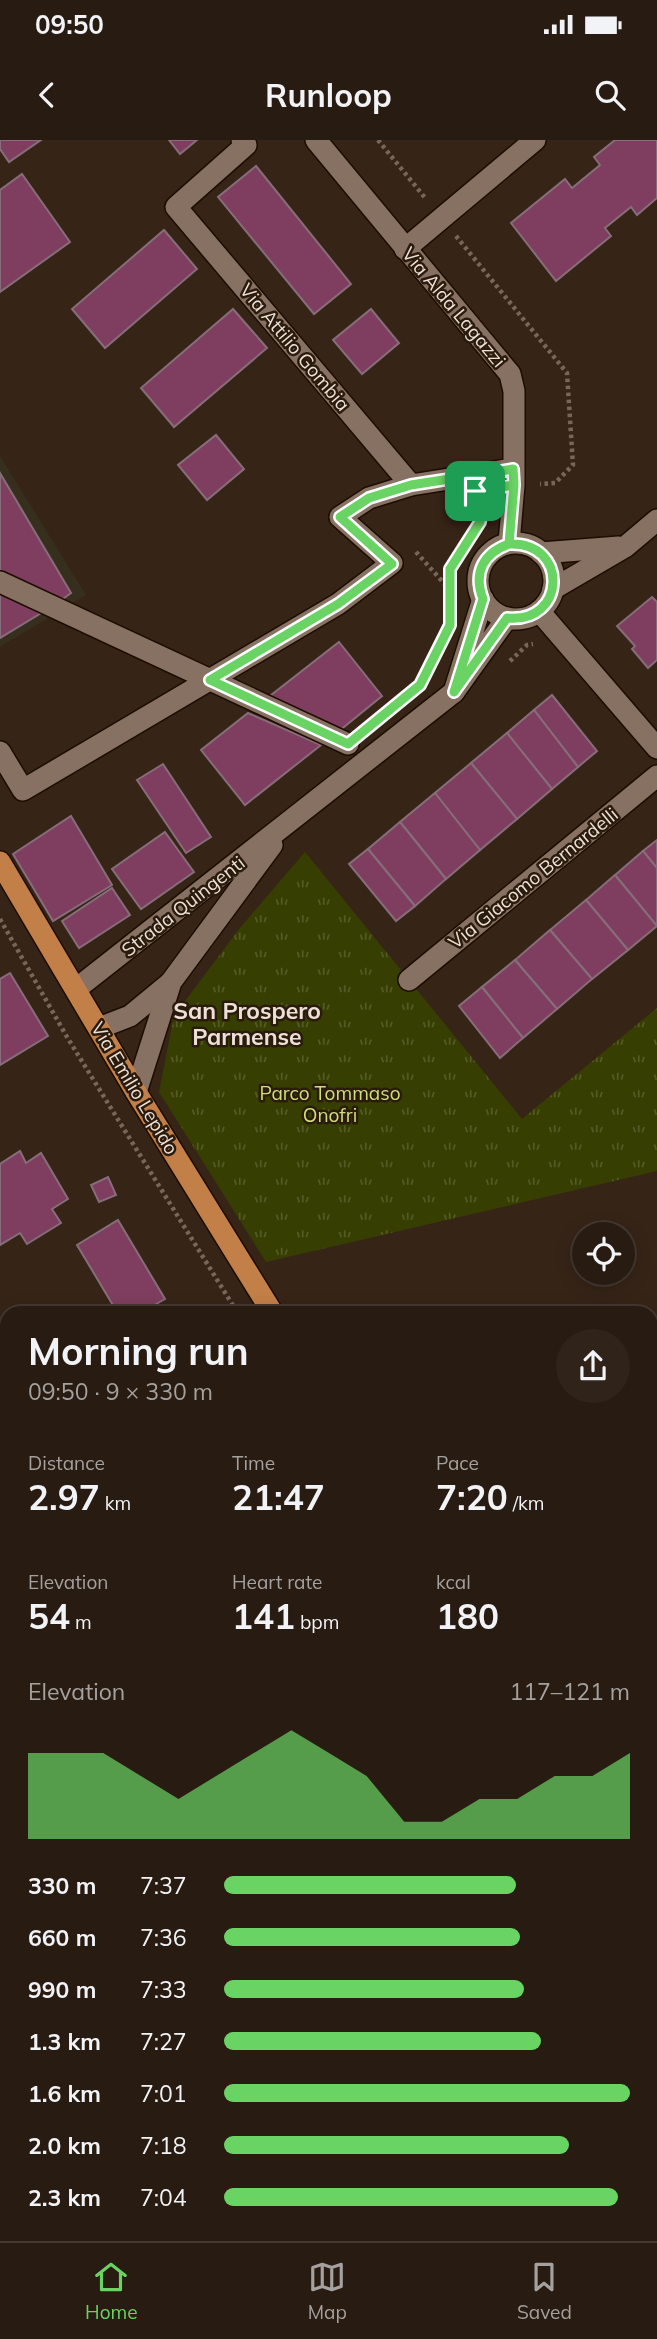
<!DOCTYPE html>
<meta charset="utf-8">
<style>
:root{--surface:#281b11;--page:#30241a;--text:#f1f3f6;--muted:#a5a19f;--line:#443931;--accent:#69d464}
body{margin:0;font-family:Mulish,sans-serif;background:var(--page);color:var(--text);height:100vh;display:flex;flex-direction:column;font-size:26px;white-space:nowrap}
*{box-sizing:border-box;margin:0}
p{font-size:23px;color:var(--muted)}
.icon{flex:none;width:38px;height:38px;fill:none;stroke:currentColor;stroke-width:2;stroke-linecap:round;stroke-linejoin:round}
.map{position:relative;flex:1;overflow:hidden}
.panel{position:absolute;left:0px;top:1166px;width:658px;height:936px;display:flex;flex-direction:column;background:var(--surface);border-radius:21px 21px 0 0;box-shadow:0 4px 18px #0003,0 0 0 2px var(--line)}
.panel>*{flex:none}
.fabs{position:absolute;left:572px;top:1082px;display:grid;gap:14px}
.fabs a{display:grid;place-items:center;width:63px;height:63px;border-radius:50%;background:var(--surface);box-shadow:0 4px 18px #0003,0 0 0 2px var(--line);font-size:35px}
.pin{position:absolute;display:grid;place-items:center;width:60px;height:60px;color:#fff;margin:-30px;border-radius:14px;box-shadow:0 4px 10px #0006}
.round{display:grid;place-items:center;flex:none;width:74px;height:74px;border-radius:37px;background:var(--page)}
.overview{display:flex;align-items:center;justify-content:space-between;height:119px;padding:0 28px}
h1{font-size:38px;font-weight:700;line-height:52px}
.figures{display:grid;grid-template-columns:repeat(3,1fr);gap:10px;height:119px;padding:7px 28px}
.figures div{display:grid;align-content:center}
.figures b{font-size:35px;font-weight:700}
.figures small{font-size:19px;font-weight:400}
.figures p{font-size:19px}
.chart{height:196px;padding:14px 28px}
.chart p{display:flex;justify-content:space-between}
.chart svg{width:100%;height:126px;margin-top:7px;fill:var(--accent);opacity:.7}
ul{padding:0 28px;list-style:none;font-size:23px}
li{display:grid;grid-template-columns:112px 84px 1fr;align-items:center;height:52px}
li i{height:18px;border-radius:9px;background:var(--accent)}
.status{display:flex;justify-content:space-between;align-items:center;height:49px;padding:0 35px;background:var(--surface);direction:ltr}
.status svg{height:19px;fill:currentColor}
header{display:flex;justify-content:space-between;align-items:center;height:91px;padding:0 28px;background:var(--surface);font-size:32px;font-weight:700}
.tabs{display:flex;justify-content:space-around;align-items:center;height:98px;border-top:2px solid var(--line);background:var(--surface);font-size:19px;color:var(--muted)}
.tabs a{display:grid;justify-items:center;gap:4px}
.tabs .on{color:var(--accent)}
.map>svg:first-child{display:block}
</style>
<div class="status"><b>09:50</b><svg viewBox="0 0 49 12"><path d="M0 12V9h3v3zM5 12V6h3v6zM10 12V3h3v9zM15 12V0h3v12zM26 1h20v11H26zM47 4h2v5h-2z"/></svg></div>
<header><svg class="icon" aria-label="back" viewBox="0 0 24 24"><path d="M15 5l-7 7 7 7"/></svg>Runloop<svg class="icon" aria-label="search" viewBox="0 0 24 24"><circle cx="10" cy="10" r="6"/><path d="M15 15l6 6"/></svg></header>
<div class="map">
<svg width="657" height="2101" viewBox="0 0 657 2101">
<defs>
<pattern id="park-tufts" width="24" height="20" patternUnits="userSpaceOnUse" patternTransform="scale(1.75)"><rect width="24" height="20" fill="#363e01"/><path d="M3 7l-1-3M5 7V3M7 7l1-3M15 17l-1-3M17 17v-4M19 17l1-3" fill="none" stroke="#535a25"/></pattern>
</defs>
<rect width="100%" height="100%" fill="#362417"/>
<polygon fill="#372f1e" points="0,316 86,455 0,507"/>
<polygon fill="url(#park-tufts)" points="305,712 522,979 657,868 657,1031 266,1122 159,952 174,876 239,789"/>
<g fill="none" stroke-linecap="round" stroke-linejoin="round">
<polyline stroke="#4672a8" stroke-width="9" points="651,1868 657,1878"/>
</g>
<g fill="#7f3e5f" stroke="#866d79" stroke-width="2">
<polygon points="0,0 41,0 9,22 0,9"/>
<polygon points="169,0 197,0 180,14"/>
<polygon points="615,0 657,0 657,58 637,75 631,67 605,88 611,96 556,141 511,83 565,39 572,48 600,25 594,17"/>
<polygon points="256,26 351,144 314,174 218,57"/>
<polygon points="22,34 70,102 0,152 0,50"/>
<polygon points="164,90 197,129 105,208 72,169"/>
<polygon points="233,169 267,208 174,287 141,248"/>
<polygon points="371,169 399,203 362,234 333,200"/>
<polygon points="216,295 244,329 207,360 178,325"/>
<polygon points="0,333 71,453 60,461 0,432"/>
<polygon points="0,453 43,472 0,498"/>
<polygon points="652,457 657,462 657,520 648,528 632,509 635,506 617,486"/>
<polygon points="339,502 382,556 339,591 266,559"/>
<polygon points="552,555 597,611 578,627 534,570"/>
<polygon points="534,570 578,627 552,649 507,593"/>
<polygon points="248,573 321,605 245,665 201,610"/>
<polygon points="507,593 552,649 517,679 471,623"/>
<polygon points="471,623 517,679 480,710 435,653"/>
<polygon points="163,624 211,697 186,713 137,640"/>
<polygon points="435,653 480,710 446,739 400,682"/>
<polygon points="71,676 112,745 53,781 13,714"/>
<polygon points="400,682 446,739 415,766 368,709"/>
<polygon points="165,692 194,732 141,769 112,729"/>
<polygon points="657,700 657,728 643,711"/>
<polygon points="368,709 415,766 396,781 349,724"/>
<polygon points="643,711 657,728 657,786 615,735"/>
<polygon points="615,735 657,786 628,810 586,760"/>
<polygon points="112,748 130,775 79,808 62,781"/>
<polygon points="586,760 628,810 592,839 550,790"/>
<polygon points="550,790 592,839 557,869 515,820"/>
<polygon points="515,820 557,869 523,898 482,847"/>
<polygon points="10,833 48,896 0,925 0,839"/>
<polygon points="482,847 523,898 500,918 459,866"/>
<polygon points="20,1011 26,1023 41,1013 68,1059 52,1069 61,1083 27,1104 20,1093 0,1105 0,1024"/>
<polygon points="108,1037 116,1055 99,1062 91,1045"/>
<polygon points="118,1080 165,1159 142,1172 117,1172 77,1105"/>
<polygon points="651,1275 657,1284 657,1332 651,1336"/>
<polygon points="657,1444 657,1467 651,1471 651,1448"/>
<polygon points="657,1481 657,1555 651,1559 651,1485"/>
<polygon points="59,2095 95,2095 101,2101 64,2101"/>
</g>
<g fill="none" stroke-linecap="round" stroke-linejoin="round">
<defs>
<g id="minor">
<polyline points="242,0 246,5 176,67 411,345 513,329"/>
<polyline points="316,0 510,234 514,251 514,345 509,403"/>
<polyline points="405,109 535,0"/>
<circle cx="516" cy="441" r="38"/>
<polyline points="541,413 619,407"/>
<polyline points="0,442 348,604"/>
<polyline points="553,449 625,407 657,380"/>
<polyline points="483,459 454,552 507,478"/>
<polyline points="539,471 657,608"/>
<polyline points="0,612 23,650 338,464 392,423 340,377 369,358 411,345"/>
<polyline points="409,840 657,636"/>
<polyline points="76,849 454,552"/>
<polyline points="99,888 130,876 170,843"/>
<polyline points="136,952 171,842 272,705"/>
<polyline points="0,1304 7,1306"/>
<polyline points="0,2019 7,2013"/>
</g>
<g id="major">
<polyline points="0,722 136,952 272,1172"/>
<polyline points="651,1786 657,1796"/>
</g>
</defs>
<use href="#minor" stroke="#1d0d02" stroke-width="24"/>
<use href="#major" stroke="#1d0d02" stroke-width="24"/>
<g stroke="#77675b" stroke-width="4.5" stroke-dasharray="3.5 3.5" stroke-linecap="butt">
<polyline points="378,0 426,59"/>
<polyline points="456,96 567,233 573,325 555,343 540,344"/>
<polyline points="416,412 450,450"/>
<path d="M 450,472 C 450,459 447,440 451,428 C 459,403 485,389 480,360"/>
<polyline points="510,521 527,505 533,504"/>
<polyline points="420,545 438,509"/>
<polyline points="0,779 67,897 237,1172"/>
<polyline points="651,1824 657,1834"/>
</g>
<use href="#minor" stroke="#867162" stroke-width="21"/>
<use href="#major" stroke="#c37f48" stroke-width="21"/>
</g>
<g fill="none" stroke-linecap="round" stroke-linejoin="round">
<defs>
<path id="route" d="M 475,351 L 482,371 L 480,382 L 450,429 L 450,485 L 420,545 L 348,604 L 210,540 L 338,464 L 392,424 L 340,377 L 369,358 L 411,345 L 513,329 L 514,345 L 509,404 C 483,413 473,433 483,459 L 454,552 L 507,478 C 567,484 569,401 509,404 L 514,345 L 475,351"/>
</defs>
<use href="#route" stroke="#fff" stroke-width="14"/>
<use href="#route" stroke="#69d464" stroke-width="9"/>
</g>
<g text-anchor="middle" stroke-width="5" stroke-linejoin="round" paint-order="stroke">
<g font-size="19" fill="#ece0d7" stroke="#2b1b0d">
<text transform="translate(454 167) rotate(50)" y="7">Via Alda Lagazzi</text>
<text transform="translate(295 207) rotate(50)" y="7">Via Attilio Gombia</text>
<text transform="translate(533 738) rotate(-39)" y="7">Via Giacomo Bernardelli</text>
<text transform="translate(183 766) rotate(-38)" y="7">Strada Quingenti</text>
<text transform="translate(135 948) rotate(59)" y="7">Via Emilio Lepido</text>
</g>
<g font-size="19" fill="#cedf7a" stroke="#2b1b0d">
<text x="330" y="960">Parco Tommaso<tspan x="330" dy="22">Onofri</tspan></text>
</g>
<g font-size="23" font-weight="bold" fill="#ece0d7" stroke="#2b1b0d">
<text x="247" y="879">San Prospero<tspan x="247" dy="26">Parmense</tspan></text>
</g>
</g>
</svg>
<div class="fabs">
<a><svg class="icon" aria-label="locate" viewBox="0 0 24 24"><circle cx="12" cy="12" r="6"/><path d="M12 2v4M12 18v4M2 12h4M18 12h4"/></svg></a>
</div>
<div class="pin" style="left:475px;top:351px;background:#1e9e55"><svg class="icon" aria-label="arrive" viewBox="0 0 24 24"><path d="M6 21V4h12l-3 4 3 4H6"/></svg></div>
<section class="panel">
<div class="overview"><div><h1>Morning run</h1><p>09:50 · 9 × 330 m</p></div><a class="round"><svg class="icon" aria-label="share" viewBox="0 0 24 24"><path d="M12 15V3M7 8l5-5 5 5M5 13v7h14v-7"/></svg></a></div>
<div class="figures">
<div><p>Distance</p><b>2.97<small> km</small></b></div>
<div><p>Time</p><b>21:47</b></div>
<div><p>Pace</p><b>7:20<small> /km</small></b></div>
</div>
<div class="figures">
<div><p>Elevation</p><b>54<small> m</small></b></div>
<div><p>Heart rate</p><b>141<small> bpm</small></b></div>
<div><p>kcal</p><b>180</b></div>
</div>
<div class="chart"><p><span>Elevation</span>117–121 m</p>
<svg viewBox="0 0 160 44" preserveAspectRatio="none"><path d="M0 44V14L10 14L20 14L30 22L40 30L50 22L60 14L70 6L80 14L90 22L100 38L110 38L120 30L130 30L140 22L150 22L160 14V44z"/></svg>
</div>
<ul>
<li><b>330 m</b>7:37<i style="width:72%"></i></li>
<li><b>660 m</b>7:36<i style="width:73%"></i></li>
<li><b>990 m</b>7:33<i style="width:74%"></i></li>
<li><b>1.3 km</b>7:27<i style="width:78%"></i></li>
<li><b>1.6 km</b>7:01<i style="width:100%"></i></li>
<li><b>2.0 km</b>7:18<i style="width:85%"></i></li>
<li><b>2.3 km</b>7:04<i style="width:97%"></i></li>
</ul>
</section>
</div>
<nav class="tabs">
<a class="on"><svg class="icon" aria-label="home" viewBox="0 0 24 24"><path d="M3 11l9-7 9 7M6 9v11h12V9"/></svg>Home</a>
<a><svg class="icon" aria-label="map" viewBox="0 0 24 24"><path d="M3 6l6-2 6 2 6-2v14l-6 2-6-2-6 2zM9 4v14M15 6v14"/></svg>Map</a>
<a><svg class="icon" aria-label="saved" viewBox="0 0 24 24"><path d="M7 4h10v16l-5-4-5 4z"/></svg>Saved</a>
</nav>
